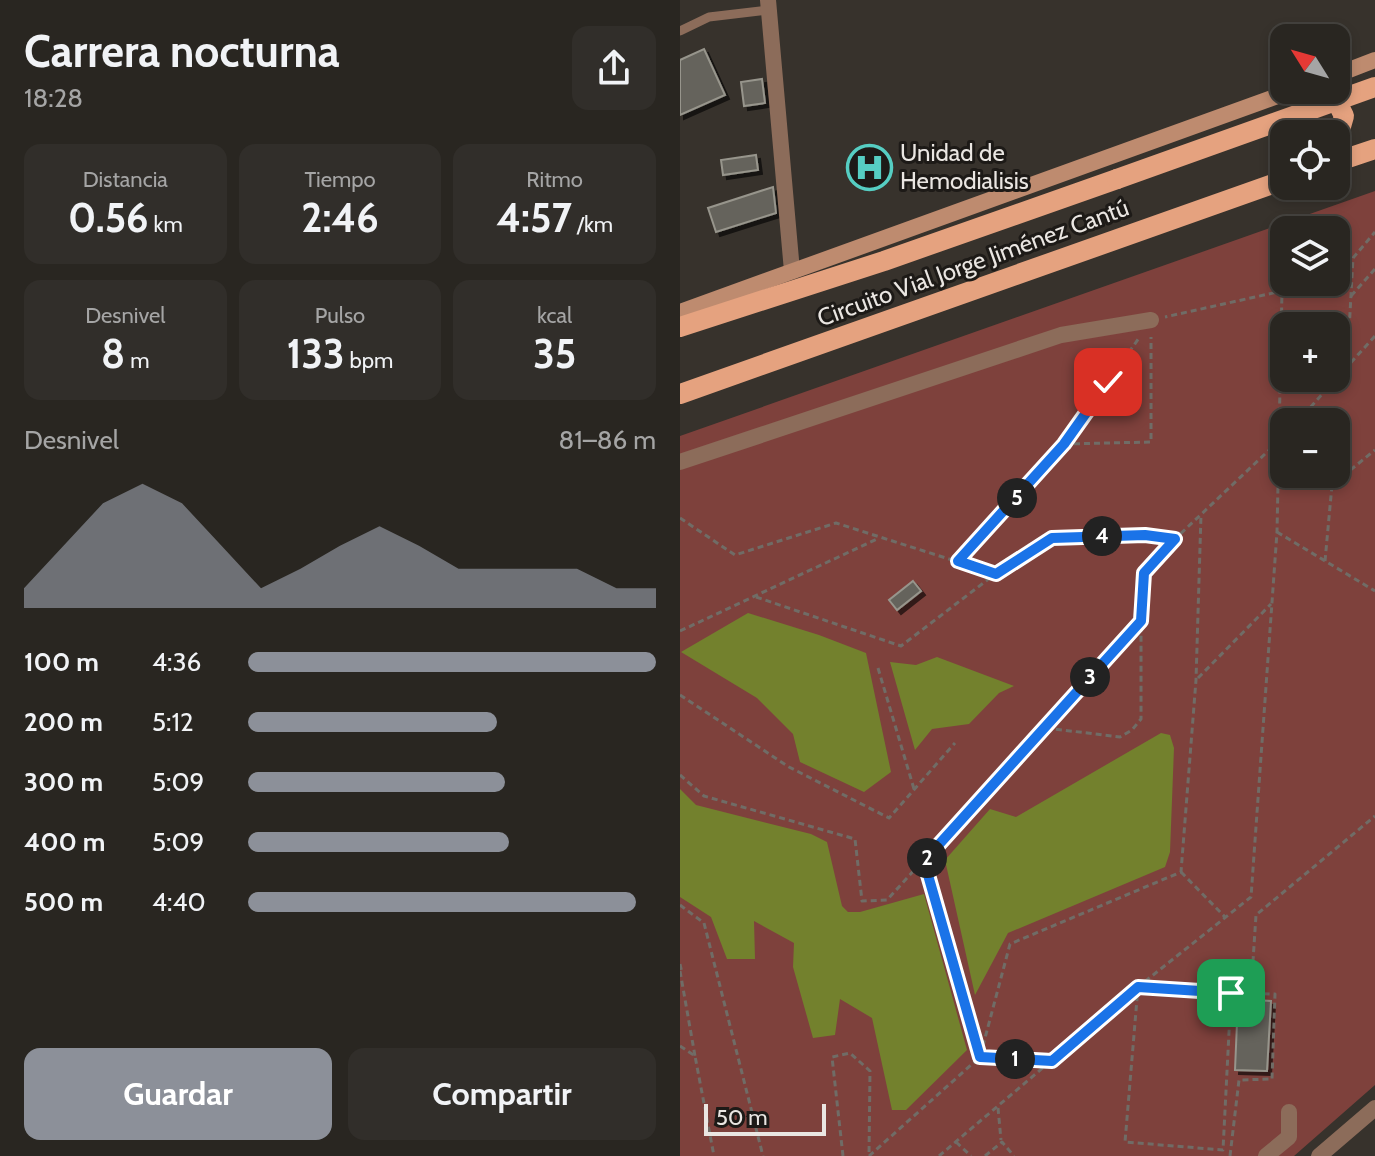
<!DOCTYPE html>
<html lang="es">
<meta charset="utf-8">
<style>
:root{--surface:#292621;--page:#312e2a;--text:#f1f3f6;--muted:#a5a5a5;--line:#45433f;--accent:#8c9099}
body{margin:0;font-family:Cabin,sans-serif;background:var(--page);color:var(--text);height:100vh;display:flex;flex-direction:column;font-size:30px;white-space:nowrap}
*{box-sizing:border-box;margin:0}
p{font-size:26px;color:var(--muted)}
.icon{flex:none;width:44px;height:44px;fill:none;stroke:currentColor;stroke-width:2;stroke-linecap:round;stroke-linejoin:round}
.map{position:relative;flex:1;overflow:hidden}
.drawer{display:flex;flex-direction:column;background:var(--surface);width:680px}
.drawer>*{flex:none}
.needle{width:52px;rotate:307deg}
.tools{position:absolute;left:590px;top:24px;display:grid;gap:16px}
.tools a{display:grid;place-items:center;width:80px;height:80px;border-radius:16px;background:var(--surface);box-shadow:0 4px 12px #0003,0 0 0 2px var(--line);font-size:40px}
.scale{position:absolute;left:24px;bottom:20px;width:122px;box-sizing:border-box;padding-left:8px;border:4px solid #eae6e2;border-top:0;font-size:22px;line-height:28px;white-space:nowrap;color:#eae6e2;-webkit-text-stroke:6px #1d1a17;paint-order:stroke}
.pin{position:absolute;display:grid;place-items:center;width:68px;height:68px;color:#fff;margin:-34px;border-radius:16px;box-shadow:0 4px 12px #0006}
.km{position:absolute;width:40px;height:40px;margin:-20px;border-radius:50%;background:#222;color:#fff;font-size:22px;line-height:40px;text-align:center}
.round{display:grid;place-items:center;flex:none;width:84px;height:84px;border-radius:16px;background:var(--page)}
.summary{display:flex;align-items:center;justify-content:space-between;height:136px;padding:0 24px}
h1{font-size:44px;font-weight:800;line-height:60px}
.figures{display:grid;grid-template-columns:repeat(3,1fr);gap:12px;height:136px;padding:8px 24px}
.figures div{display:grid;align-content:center;border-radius:16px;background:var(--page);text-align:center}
.figures b{font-size:40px;font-weight:800}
.figures small{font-size:22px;font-weight:400}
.figures p{font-size:22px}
.chart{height:224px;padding:16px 24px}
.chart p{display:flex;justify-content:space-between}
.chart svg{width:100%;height:144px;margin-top:8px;fill:var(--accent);opacity:.7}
.button{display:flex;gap:16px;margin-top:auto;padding:16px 24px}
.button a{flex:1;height:92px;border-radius:16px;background:var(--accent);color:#fff;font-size:32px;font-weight:800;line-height:92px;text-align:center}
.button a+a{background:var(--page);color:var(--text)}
ul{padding:0 24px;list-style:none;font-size:26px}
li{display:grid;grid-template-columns:128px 96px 1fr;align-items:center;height:60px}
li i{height:20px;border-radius:10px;background:var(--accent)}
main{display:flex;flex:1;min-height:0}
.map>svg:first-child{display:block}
</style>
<main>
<section class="drawer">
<div class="summary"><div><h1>Carrera nocturna</h1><p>18:28</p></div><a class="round"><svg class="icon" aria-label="share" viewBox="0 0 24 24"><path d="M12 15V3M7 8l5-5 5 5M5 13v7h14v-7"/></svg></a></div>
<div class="figures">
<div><p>Distancia</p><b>0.56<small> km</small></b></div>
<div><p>Tiempo</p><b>2:46</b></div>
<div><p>Ritmo</p><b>4:57<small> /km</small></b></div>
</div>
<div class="figures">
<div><p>Desnivel</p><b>8<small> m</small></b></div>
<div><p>Pulso</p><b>133<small> bpm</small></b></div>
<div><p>kcal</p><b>35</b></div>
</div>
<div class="chart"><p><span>Desnivel</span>81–86 m</p>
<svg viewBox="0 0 160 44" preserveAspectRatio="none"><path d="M0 44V38L10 25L20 12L30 6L40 12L50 25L60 38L70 32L80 25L90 19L100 25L110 32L120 32L130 32L140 32L150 38L160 38V44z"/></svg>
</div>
<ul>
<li><b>100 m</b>4:36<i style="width:100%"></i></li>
<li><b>200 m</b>5:12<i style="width:61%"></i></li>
<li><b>300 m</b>5:09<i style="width:63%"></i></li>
<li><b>400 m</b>5:09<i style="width:64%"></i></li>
<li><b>500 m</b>4:40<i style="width:95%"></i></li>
</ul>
<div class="button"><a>Guardar</a><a>Compartir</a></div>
</section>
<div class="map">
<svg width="695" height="1156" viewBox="0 0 695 1156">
<defs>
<filter id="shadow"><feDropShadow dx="4" dy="4" stdDeviation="0" flood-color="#0009"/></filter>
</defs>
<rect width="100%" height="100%" fill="#37322c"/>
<path fill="#7e413c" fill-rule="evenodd" d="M 695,191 L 695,1085 L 614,1156 L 0,1156 L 0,436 ZM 604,230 L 656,230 L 656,282 L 604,282 ZM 604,326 L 656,326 L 656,378 L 604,378 ZM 604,422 L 656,422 L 656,474 L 604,474 Z"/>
<g fill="#73812d">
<polygon points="68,613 139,635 186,653 211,772 184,792 120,762 113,734 77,698 1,652"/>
<polygon points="257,657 334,686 319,693 289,724 252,729 235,750 210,662 236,665"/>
<polygon points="481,733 490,735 494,748 490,852 485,867 328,933 295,995 265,860 310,809 336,817"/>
<polygon points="0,789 16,805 131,834 147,842 162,906 168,912 180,912 244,894 287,1050 226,1110 212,1110 192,1018 160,999 155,1035 133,1038 113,967 114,943 74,921 75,959 47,959 31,917 0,897"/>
</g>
<g fill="#65635b" stroke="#97958c" stroke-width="2" filter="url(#shadow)">
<polygon points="24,49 45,95 0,115 0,60"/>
<polygon points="82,79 85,103 64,106 61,82"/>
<polygon points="76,155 78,170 43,175 41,160"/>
<polygon points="93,187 96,213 36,232 28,208"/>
<polygon points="233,581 241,591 217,610 209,600"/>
<polygon points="558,999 591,1001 587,1071 555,1070"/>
</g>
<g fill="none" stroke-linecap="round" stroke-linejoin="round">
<g stroke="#706c66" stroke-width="3" stroke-dasharray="6 4" stroke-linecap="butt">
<polyline points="671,296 695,269"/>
<polyline points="667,368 673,258 695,232"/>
<polyline points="617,422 695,336"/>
<polyline points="384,444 471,442 471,337"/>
<polyline points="0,518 55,555 156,523 316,574"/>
<polyline points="597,532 695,591"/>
<polyline points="278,561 384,444 459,338"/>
<polyline points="645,561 652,485 695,450"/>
<polyline points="76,597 221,646 319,571 372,538 465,535 495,539 604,436"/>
<polyline points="0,631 199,538"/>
<polyline points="198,668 234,789"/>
<polyline points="518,678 591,604"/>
<polyline points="0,695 109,767 209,818 275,743"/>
<polyline points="366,728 440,737 452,730 461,719 461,621"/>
<polyline points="0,775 24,796 175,839 182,901 207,900 461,621 464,573 495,539"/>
<polyline points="244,861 300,1057 372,1061"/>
<polyline points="501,872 545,917"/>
<polyline points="0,905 24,923 83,1156"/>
<polyline points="0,964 2,973"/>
<polyline points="0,971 15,1056"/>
<polygon points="458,987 551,993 543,1150 445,1142"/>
<polyline points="571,992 576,915 695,816"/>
<polyline points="0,1046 15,1056 34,1156"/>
<polyline points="318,1108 321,1140"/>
<polyline points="276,1142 291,1156"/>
<polyline points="163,1156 152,1057 170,1053 190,1071 189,1156"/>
<polyline points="189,1156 300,1057 330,944 501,872 516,680 521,514"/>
<polyline points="259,1156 458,987 571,897 597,532 602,291 485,317"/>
<polyline points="305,1156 322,1142 334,1156"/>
<polyline points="550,1156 559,1080 592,1079 595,994 551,993"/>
</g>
<polyline stroke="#8c6c5a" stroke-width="9" points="0,31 29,17 89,10"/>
<g stroke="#8c6c5a" stroke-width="16">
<polyline points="88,0 112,271"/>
<polyline points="0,462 381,335 471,320"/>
<polyline points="586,1156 609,1137 609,1112"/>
<polyline points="639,1156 695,1108"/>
</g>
<g stroke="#be8b6f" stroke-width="16">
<polyline points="656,75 695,60"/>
<polyline points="0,312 614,90"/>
</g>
<g stroke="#e5a27f" stroke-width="20">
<polyline points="646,90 653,94 664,116 656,144"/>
<polyline points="656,162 695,149"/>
<polyline points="0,327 204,261 437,179"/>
<polyline points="0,394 604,180"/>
</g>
<polyline stroke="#e5a27f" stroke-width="20" points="437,179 695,87"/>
</g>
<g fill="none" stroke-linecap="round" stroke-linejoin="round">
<defs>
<polyline id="route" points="428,382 384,444 278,561 316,574 372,538 465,535 495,539 464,573 461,621 244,861 300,1057 372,1061 458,987 551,993"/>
</defs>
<use href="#route" stroke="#fff" stroke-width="16"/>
<use href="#route" stroke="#1a73e8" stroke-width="10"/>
</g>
<defs>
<symbol id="hospital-ring" viewBox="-11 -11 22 22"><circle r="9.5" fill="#1d1a17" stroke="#56cec3" stroke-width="1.5"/><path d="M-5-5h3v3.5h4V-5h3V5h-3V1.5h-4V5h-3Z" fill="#56cec3"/></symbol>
</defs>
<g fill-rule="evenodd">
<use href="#hospital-ring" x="164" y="142" width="51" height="51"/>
</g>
<g text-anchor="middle" stroke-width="6" stroke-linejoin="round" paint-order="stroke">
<g font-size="24" fill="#eae6e2" stroke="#1d1a17" text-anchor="start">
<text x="220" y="161">Unidad de<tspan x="220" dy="28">Hemodialisis</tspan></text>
</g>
<g font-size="24" fill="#eae6e2" stroke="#1d1a17">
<text transform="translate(293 263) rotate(-20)" y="8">Circuito Vial Jorge Jiménez Cantú</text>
</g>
</g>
</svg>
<div class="tools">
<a><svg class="needle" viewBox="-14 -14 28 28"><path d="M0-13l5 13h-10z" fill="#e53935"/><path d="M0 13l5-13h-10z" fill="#a5a5a5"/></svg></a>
<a><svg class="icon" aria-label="locate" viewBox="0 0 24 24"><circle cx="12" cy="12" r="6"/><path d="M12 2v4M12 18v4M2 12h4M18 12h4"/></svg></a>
<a><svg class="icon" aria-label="layers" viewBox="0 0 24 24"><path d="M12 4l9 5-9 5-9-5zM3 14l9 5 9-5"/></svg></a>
<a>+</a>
<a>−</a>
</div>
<div class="scale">50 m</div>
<div class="pin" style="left:551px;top:993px;background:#1e9e55"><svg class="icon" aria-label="arrive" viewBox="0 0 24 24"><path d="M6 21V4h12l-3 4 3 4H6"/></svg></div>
<div class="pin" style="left:428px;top:382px;background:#d93025"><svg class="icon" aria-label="check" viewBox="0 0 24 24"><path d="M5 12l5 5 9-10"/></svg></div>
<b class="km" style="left:335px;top:1059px">1</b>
<b class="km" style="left:247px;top:858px">2</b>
<b class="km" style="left:410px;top:677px">3</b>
<b class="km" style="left:422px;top:536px">4</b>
<b class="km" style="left:337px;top:498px">5</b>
</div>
</main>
